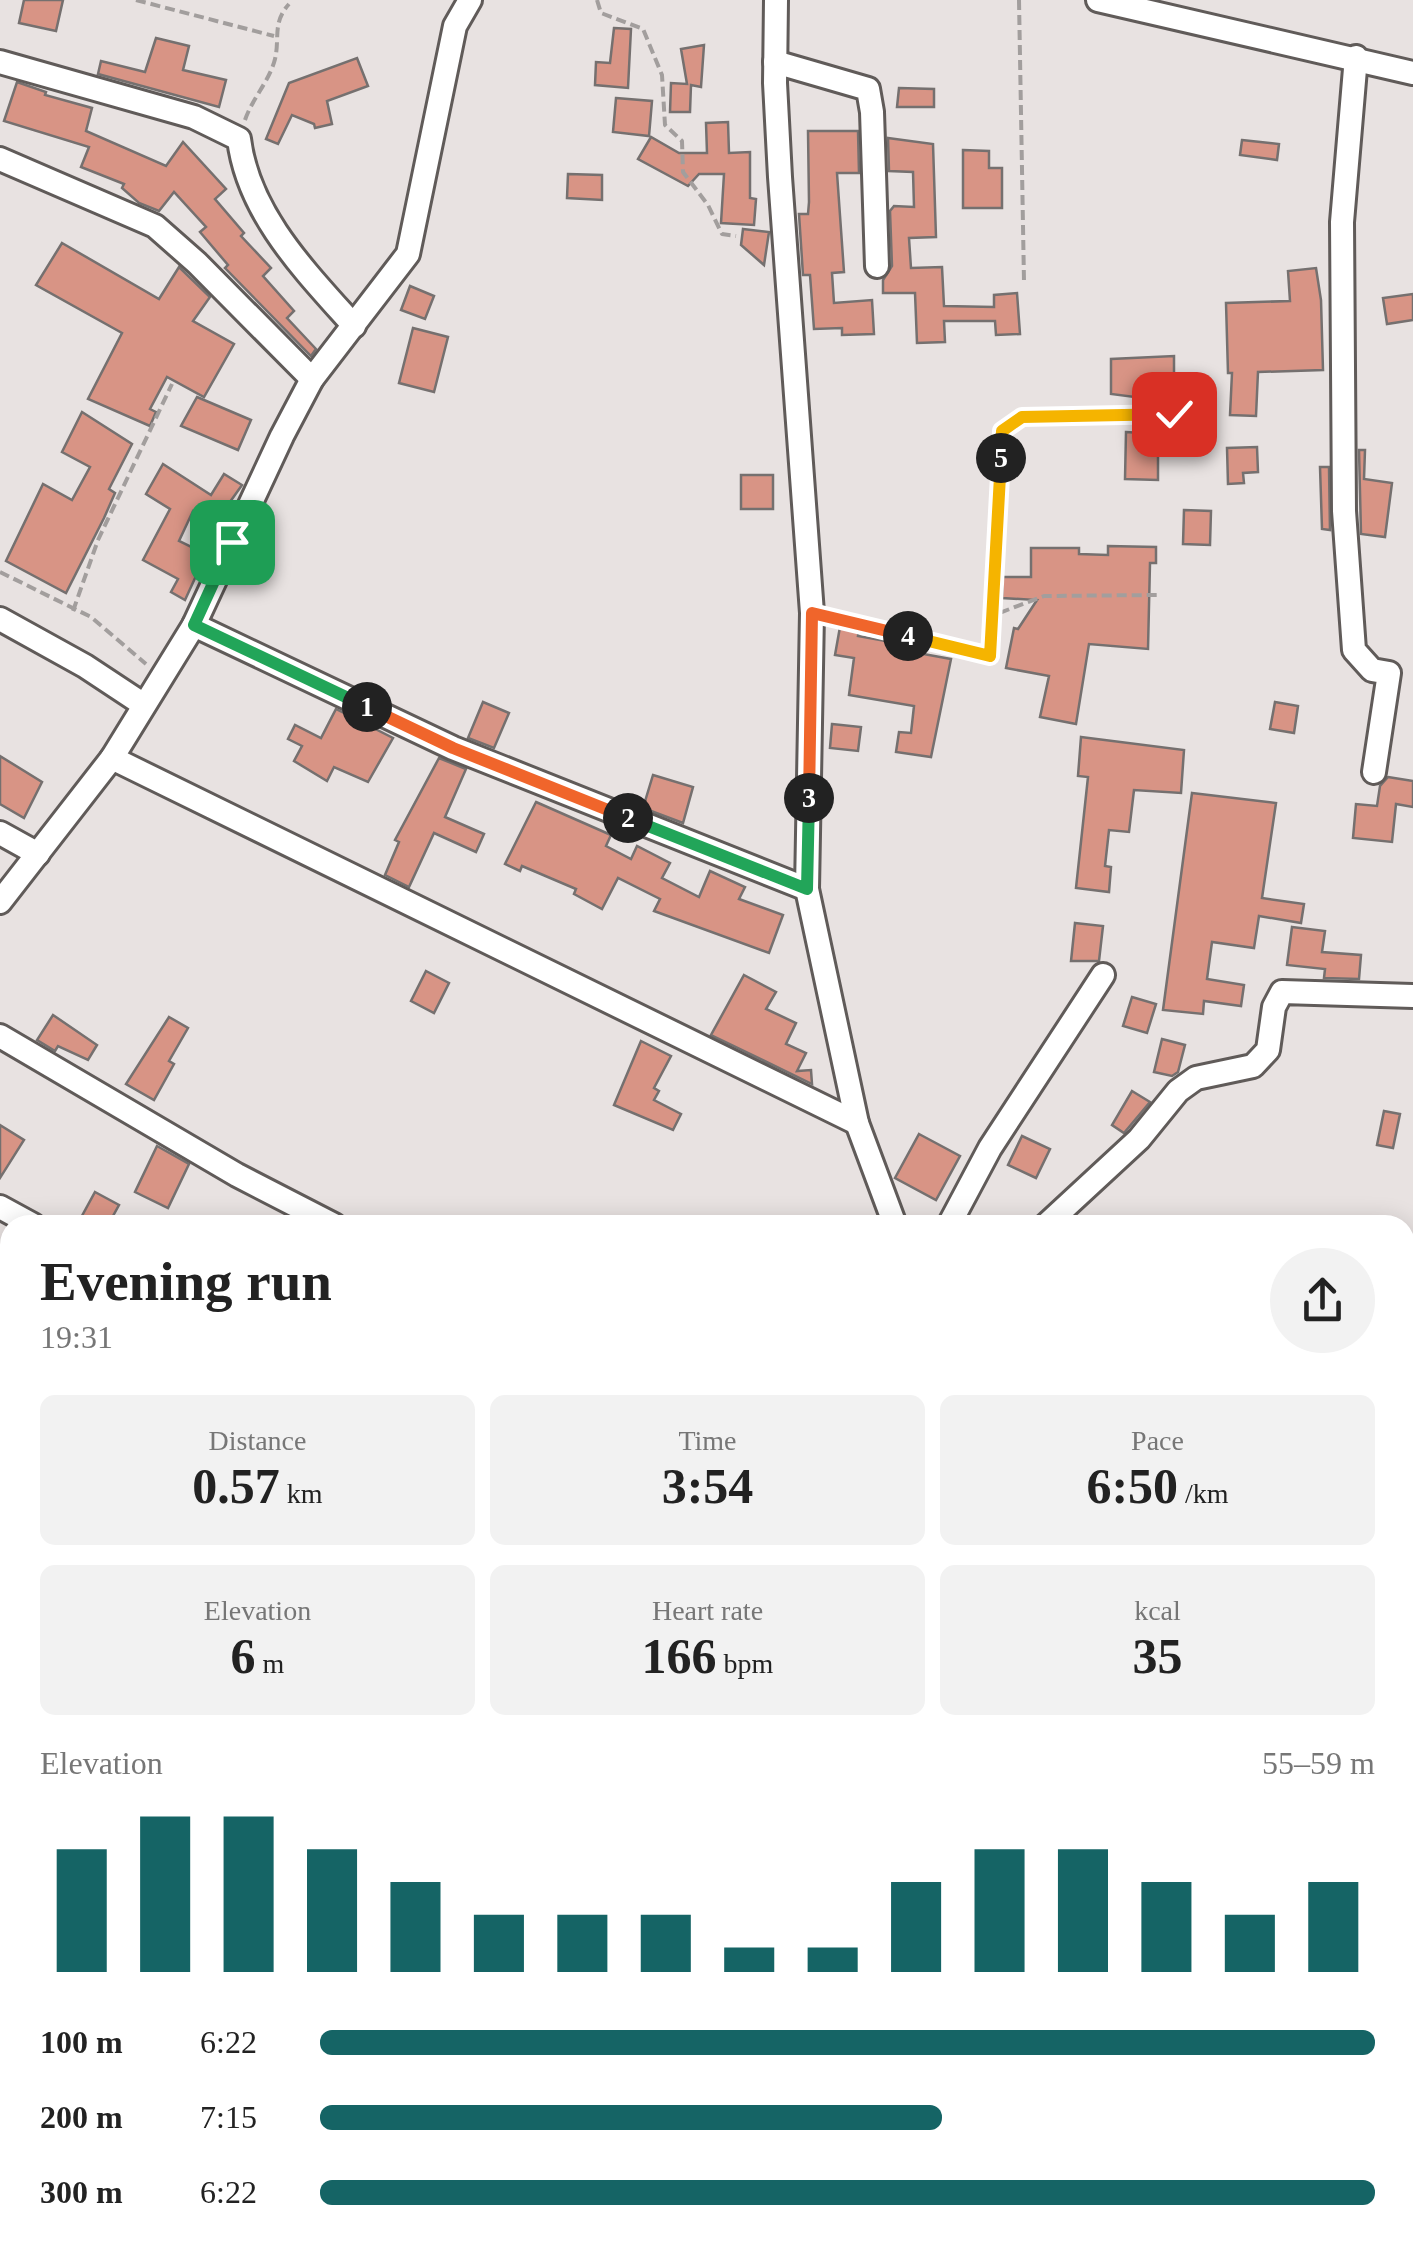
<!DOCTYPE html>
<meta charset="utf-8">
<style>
:root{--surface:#fff;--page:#f2f2f2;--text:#222;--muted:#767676;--accent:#156465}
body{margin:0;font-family:Georgia,serif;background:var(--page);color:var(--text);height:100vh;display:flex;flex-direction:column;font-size:38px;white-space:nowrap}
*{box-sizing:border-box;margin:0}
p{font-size:32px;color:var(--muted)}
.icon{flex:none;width:55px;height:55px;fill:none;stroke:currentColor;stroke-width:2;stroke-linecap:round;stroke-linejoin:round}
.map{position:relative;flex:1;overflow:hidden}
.drawer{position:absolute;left:0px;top:1215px;width:1415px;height:1035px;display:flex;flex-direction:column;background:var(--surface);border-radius:30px 30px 0 0;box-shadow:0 5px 25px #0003}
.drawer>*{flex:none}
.pin{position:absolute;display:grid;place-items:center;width:85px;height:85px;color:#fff;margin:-42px;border-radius:20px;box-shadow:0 5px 15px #0006}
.km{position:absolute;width:50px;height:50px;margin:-25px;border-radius:50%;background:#222;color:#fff;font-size:28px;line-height:50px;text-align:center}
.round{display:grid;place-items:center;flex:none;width:105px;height:105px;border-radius:52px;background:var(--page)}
.overview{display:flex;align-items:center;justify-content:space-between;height:170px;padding:0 40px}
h1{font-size:55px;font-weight:800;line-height:75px}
.metrics{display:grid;grid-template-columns:repeat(3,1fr);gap:15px;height:170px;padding:10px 40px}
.metrics div{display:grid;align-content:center;border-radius:15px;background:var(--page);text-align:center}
.metrics b{font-size:50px;font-weight:800}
.metrics small{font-size:28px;font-weight:400}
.metrics p{font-size:28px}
.chart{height:280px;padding:20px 40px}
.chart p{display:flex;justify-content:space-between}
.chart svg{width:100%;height:180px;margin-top:10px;stroke:var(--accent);stroke-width:6}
ul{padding:0 40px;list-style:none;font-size:32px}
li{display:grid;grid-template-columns:160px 120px 1fr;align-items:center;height:75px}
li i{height:25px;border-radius:12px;background:var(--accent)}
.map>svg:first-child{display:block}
</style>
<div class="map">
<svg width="1413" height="2250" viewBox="0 0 1413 2250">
<rect width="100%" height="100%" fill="#e8e2e1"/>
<g fill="#d89485" stroke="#75706f" stroke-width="2.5">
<polygon points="24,0 63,0 56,31 19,23"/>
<polygon points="614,28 631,29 628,88 595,85 596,62 610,63"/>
<polygon points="156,38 189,46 183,70 226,80 219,107 98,74 101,61 145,72"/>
<polygon points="704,45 701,87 691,85 690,112 670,112 671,83 687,84 681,49"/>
<polygon points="357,58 368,86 327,101 332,124 315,128 314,124 292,115 278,144 266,139 289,83"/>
<polygon points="17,82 46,92 45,95 92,108 86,131 166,166 183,142 226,189 215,199 244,233 241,236 271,268 263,276 294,311 287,318 316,349 311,356 225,268 228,265 200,232 206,227 174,192 159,211 139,203 122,188 124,184 81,167 89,147 4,121"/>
<polygon points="899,88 934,89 934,107 897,107"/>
<polygon points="616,98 652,101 649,136 613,132"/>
<polygon points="728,122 729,153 750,152 750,198 756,199 754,225 721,223 724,174 699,174 688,186 638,159 651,137 679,153 707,153 706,123"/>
<polygon points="808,131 858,131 859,173 837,173 844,272 832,273 834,303 872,300 874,334 842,335 842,328 814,329 810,275 803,275 799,214 808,214 809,202"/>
<polygon points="888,138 933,144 936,237 909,238 911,268 942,267 944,306 994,307 994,295 1017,293 1020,334 996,335 995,321 944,321 945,342 917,343 915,293 883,293 883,280 892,266 890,211 894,206 914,207 913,172 889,171"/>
<polygon points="1242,140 1279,144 1277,160 1240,155"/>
<polygon points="963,150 989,151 989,168 1002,168 1002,208 963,208"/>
<polygon points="568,174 602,175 602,200 567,198"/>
<polygon points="743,229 769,232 764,265 741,245"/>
<polygon points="62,243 159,299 179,267 210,297 193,321 234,344 204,397 167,377 150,409 156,412 150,426 88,399 122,333 36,285"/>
<polygon points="1316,268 1321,300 1323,370 1258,372 1256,416 1230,415 1232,373 1228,373 1226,303 1290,301 1288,271"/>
<polygon points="410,286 434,296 425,319 401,310"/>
<polygon points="1413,294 1413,320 1387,324 1383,298"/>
<polygon points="413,328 448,337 434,392 399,383"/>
<polygon points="1174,356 1174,402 1111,394 1111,359"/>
<polygon points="197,397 251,420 238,450 181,426"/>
<polygon points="82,412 132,444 109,489 115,493 104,518 66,593 6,561 43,484 72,500 90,467 62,452"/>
<polygon points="1126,432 1173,435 1172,452 1158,452 1158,480 1125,479"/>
<polygon points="1257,447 1258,472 1243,473 1244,483 1228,484 1227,448"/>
<polygon points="1359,450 1365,450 1364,479 1392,483 1385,537 1361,534"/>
<polygon points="163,464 211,495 224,474 242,485 215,523 193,511 179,541 206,554 185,600 171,592 178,579 143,560 170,509 146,494"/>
<polygon points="1320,467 1329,467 1330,530 1322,529"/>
<rect x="741" y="475" width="32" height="34"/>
<polygon points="1184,510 1211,511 1210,545 1183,544"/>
<polygon points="1108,546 1156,547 1156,563 1150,563 1148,649 1089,644 1076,724 1040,717 1049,676 1006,668 1014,628 1018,629 1037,600 1002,598 1003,577 1031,577 1031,548 1079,548 1079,554 1108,555"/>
<polygon points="840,627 859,630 858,636 919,647 918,653 951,659 931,757 896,752 899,732 911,733 914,706 849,695 854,658 835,655"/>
<polygon points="483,702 509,713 494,748 468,738"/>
<polygon points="1275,702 1298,706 1294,733 1270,729"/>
<polygon points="336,709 393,738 368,782 334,767 327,781 294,761 302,746 288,739 295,725 321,738"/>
<polygon points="832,724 861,727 858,751 830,748"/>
<polygon points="1081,737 1184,750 1181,793 1134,790 1129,832 1109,830 1105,866 1111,867 1109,892 1076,888 1088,777 1078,776"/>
<polygon points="0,756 42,782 24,818 0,804"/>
<polygon points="439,758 466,769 445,817 484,834 476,852 434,833 409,887 385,875 399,842 395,840"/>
<polygon points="653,775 693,787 683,823 643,808"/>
<polygon points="1388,777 1413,781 1413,807 1396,804 1392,842 1353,838 1356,804 1377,806 1380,786"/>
<polygon points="1192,793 1276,803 1262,898 1304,904 1301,923 1259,916 1254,948 1212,942 1207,979 1244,985 1241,1006 1204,1001 1203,1014 1163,1010"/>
<polygon points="536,802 611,835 606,846 631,859 637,846 670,863 662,878 699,897 710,871 745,887 739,899 783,915 769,953 654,911 660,899 618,878 602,909 574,894 576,889 522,866 520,871 505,864"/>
<polygon points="1075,923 1103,926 1099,961 1071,961"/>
<polygon points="1292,927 1325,931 1322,952 1361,955 1359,979 1324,978 1325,969 1287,965"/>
<polygon points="426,971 449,983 434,1013 411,1001"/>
<polygon points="744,975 776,992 766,1009 796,1023 786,1044 806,1053 797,1071 811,1070 812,1084 711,1035"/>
<polygon points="1132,997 1156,1004 1147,1033 1123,1026"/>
<polygon points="53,1015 97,1045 88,1060 58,1046 55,1051 37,1040"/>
<polygon points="169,1017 188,1028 169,1061 174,1064 154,1100 126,1084"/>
<polygon points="1162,1039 1185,1045 1178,1072 1172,1076 1154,1072"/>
<polygon points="641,1041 671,1056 654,1088 659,1091 654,1100 681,1114 673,1130 614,1105"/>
<polygon points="1132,1091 1150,1102 1124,1133 1112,1125"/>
<polygon points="1384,1111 1400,1114 1393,1148 1377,1145"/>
<polygon points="0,1125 24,1140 0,1178"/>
<polygon points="919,1134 960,1156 936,1200 895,1178"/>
<polygon points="1022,1136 1050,1149 1036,1178 1008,1165"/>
<polygon points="157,1146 189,1164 168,1208 135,1192"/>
<polygon points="95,1192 119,1205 108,1225 77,1225"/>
</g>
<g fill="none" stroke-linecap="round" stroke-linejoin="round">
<defs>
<g id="minor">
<polyline points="776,0 775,83 780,177 812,613 807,889 857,1123 895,1225"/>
<polyline points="1098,0 1413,73"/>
<polyline points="1356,57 1342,222 1344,511 1354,650 1372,670 1389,673 1374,772"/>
<path d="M 0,62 L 194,117 L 239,139 C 248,214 306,272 354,326"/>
<polyline points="775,62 868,89 872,112 877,266"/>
<polyline points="0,159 155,226 197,263 312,379"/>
<polyline points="0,619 85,666 144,705"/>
<polyline points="194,625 453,748 807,889"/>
<polyline points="112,758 857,1123"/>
<polyline points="0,833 38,854"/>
<polyline points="0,902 112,758 194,625 282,436 312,379 408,254 455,26 470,0"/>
<polyline points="0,1036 237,1175 334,1225"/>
<polyline points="0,1207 33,1225"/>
<polyline points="949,1225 990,1148 1103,975"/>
<polyline points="1046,1225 1139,1139 1178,1091 1196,1078 1253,1066 1268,1050 1274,1007 1282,992 1413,996"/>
<polyline points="1405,1306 1413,1307"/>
<polyline points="0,1388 8,1363"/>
<polyline points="0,1496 10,1502"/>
<polyline points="0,1572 10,1579"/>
<polyline points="0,1887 10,1893"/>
<polyline points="0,2148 10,2150"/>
<polyline points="1367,2240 1378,2250"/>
<polyline points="1050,2250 1051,2240"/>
</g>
</defs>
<use href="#minor" stroke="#605b59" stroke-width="28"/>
<g stroke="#a29e9d" stroke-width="4" stroke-dasharray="10 5" stroke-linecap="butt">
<polyline points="136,0 274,36"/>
<polyline points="597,0 601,13 643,29 662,75 665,125 682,141 683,172 708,205 722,234 736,236"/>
<polyline points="1019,0 1024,282"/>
<path d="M 245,120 C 252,99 270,80 275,59 C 280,38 272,23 289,4"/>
<polyline points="0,572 91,617 146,664"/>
<polyline points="73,611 98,540 172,384"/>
<polyline points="994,615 1002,431 1022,417 1174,414"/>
<polyline points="831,618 989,656 994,615 1044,596 1157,595"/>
<polyline points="0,2232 10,2234"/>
<polyline points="53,2240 121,2250"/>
<polyline points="409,2250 411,2240"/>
<polyline points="706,2250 707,2240"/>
<polyline points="1202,2250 1203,2240"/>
</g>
<use href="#minor" stroke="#fff" stroke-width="22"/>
</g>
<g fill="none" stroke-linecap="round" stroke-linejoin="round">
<defs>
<polyline id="split-1" points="232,542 194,625 367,707"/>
<polyline id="split-2" points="367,707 453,748 628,818"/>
<polyline id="split-3" points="628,818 807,889 809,798"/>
<polyline id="split-4" points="809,798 812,613 908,636"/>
<polyline id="split-5" points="908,636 990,656 1001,458"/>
<polyline id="split-6" points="1001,458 1002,431 1022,417 1174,414"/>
</defs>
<use href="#split-1" stroke="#fff" stroke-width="20"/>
<use href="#split-2" stroke="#fff" stroke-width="20"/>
<use href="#split-3" stroke="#fff" stroke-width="20"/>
<use href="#split-4" stroke="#fff" stroke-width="20"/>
<use href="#split-5" stroke="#fff" stroke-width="20"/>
<use href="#split-6" stroke="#fff" stroke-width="20"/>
<use href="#split-1" stroke="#22a559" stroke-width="12"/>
<use href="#split-2" stroke="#f0652b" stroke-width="12"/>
<use href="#split-3" stroke="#22a559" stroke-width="12"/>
<use href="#split-4" stroke="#f0652b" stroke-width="12"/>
<use href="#split-5" stroke="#f5b400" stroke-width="12"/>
<use href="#split-6" stroke="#f5b400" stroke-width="12"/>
</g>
</svg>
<div class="pin" style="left:232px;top:542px;background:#1e9e55"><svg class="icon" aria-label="arrive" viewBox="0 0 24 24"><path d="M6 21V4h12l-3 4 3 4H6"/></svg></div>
<div class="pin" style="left:1174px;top:414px;background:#d93025"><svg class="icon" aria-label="check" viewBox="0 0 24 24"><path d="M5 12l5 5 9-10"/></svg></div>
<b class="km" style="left:367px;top:707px">1</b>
<b class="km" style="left:628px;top:818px">2</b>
<b class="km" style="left:809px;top:798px">3</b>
<b class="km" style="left:908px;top:636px">4</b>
<b class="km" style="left:1001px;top:458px">5</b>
<section class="drawer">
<div class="overview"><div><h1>Evening run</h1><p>19:31</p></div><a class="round"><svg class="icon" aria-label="share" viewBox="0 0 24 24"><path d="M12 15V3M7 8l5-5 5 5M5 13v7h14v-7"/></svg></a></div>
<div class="metrics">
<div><p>Distance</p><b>0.57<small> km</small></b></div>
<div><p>Time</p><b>3:54</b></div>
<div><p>Pace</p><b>6:50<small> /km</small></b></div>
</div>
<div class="metrics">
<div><p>Elevation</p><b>6<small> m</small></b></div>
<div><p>Heart rate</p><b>166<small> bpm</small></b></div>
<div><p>kcal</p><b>35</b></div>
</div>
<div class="chart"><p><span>Elevation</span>55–59 m</p>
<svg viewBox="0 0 160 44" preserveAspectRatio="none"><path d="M5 44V14M15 44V6M25 44V6M35 44V14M45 44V22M55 44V30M65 44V30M75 44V30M85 44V38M95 44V38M105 44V22M115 44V14M125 44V14M135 44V22M145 44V30M155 44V22"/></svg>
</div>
<ul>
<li><b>100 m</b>6:22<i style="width:100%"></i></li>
<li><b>200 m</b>7:15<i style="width:59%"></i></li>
<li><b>300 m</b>6:22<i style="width:100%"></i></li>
</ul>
</section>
</div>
